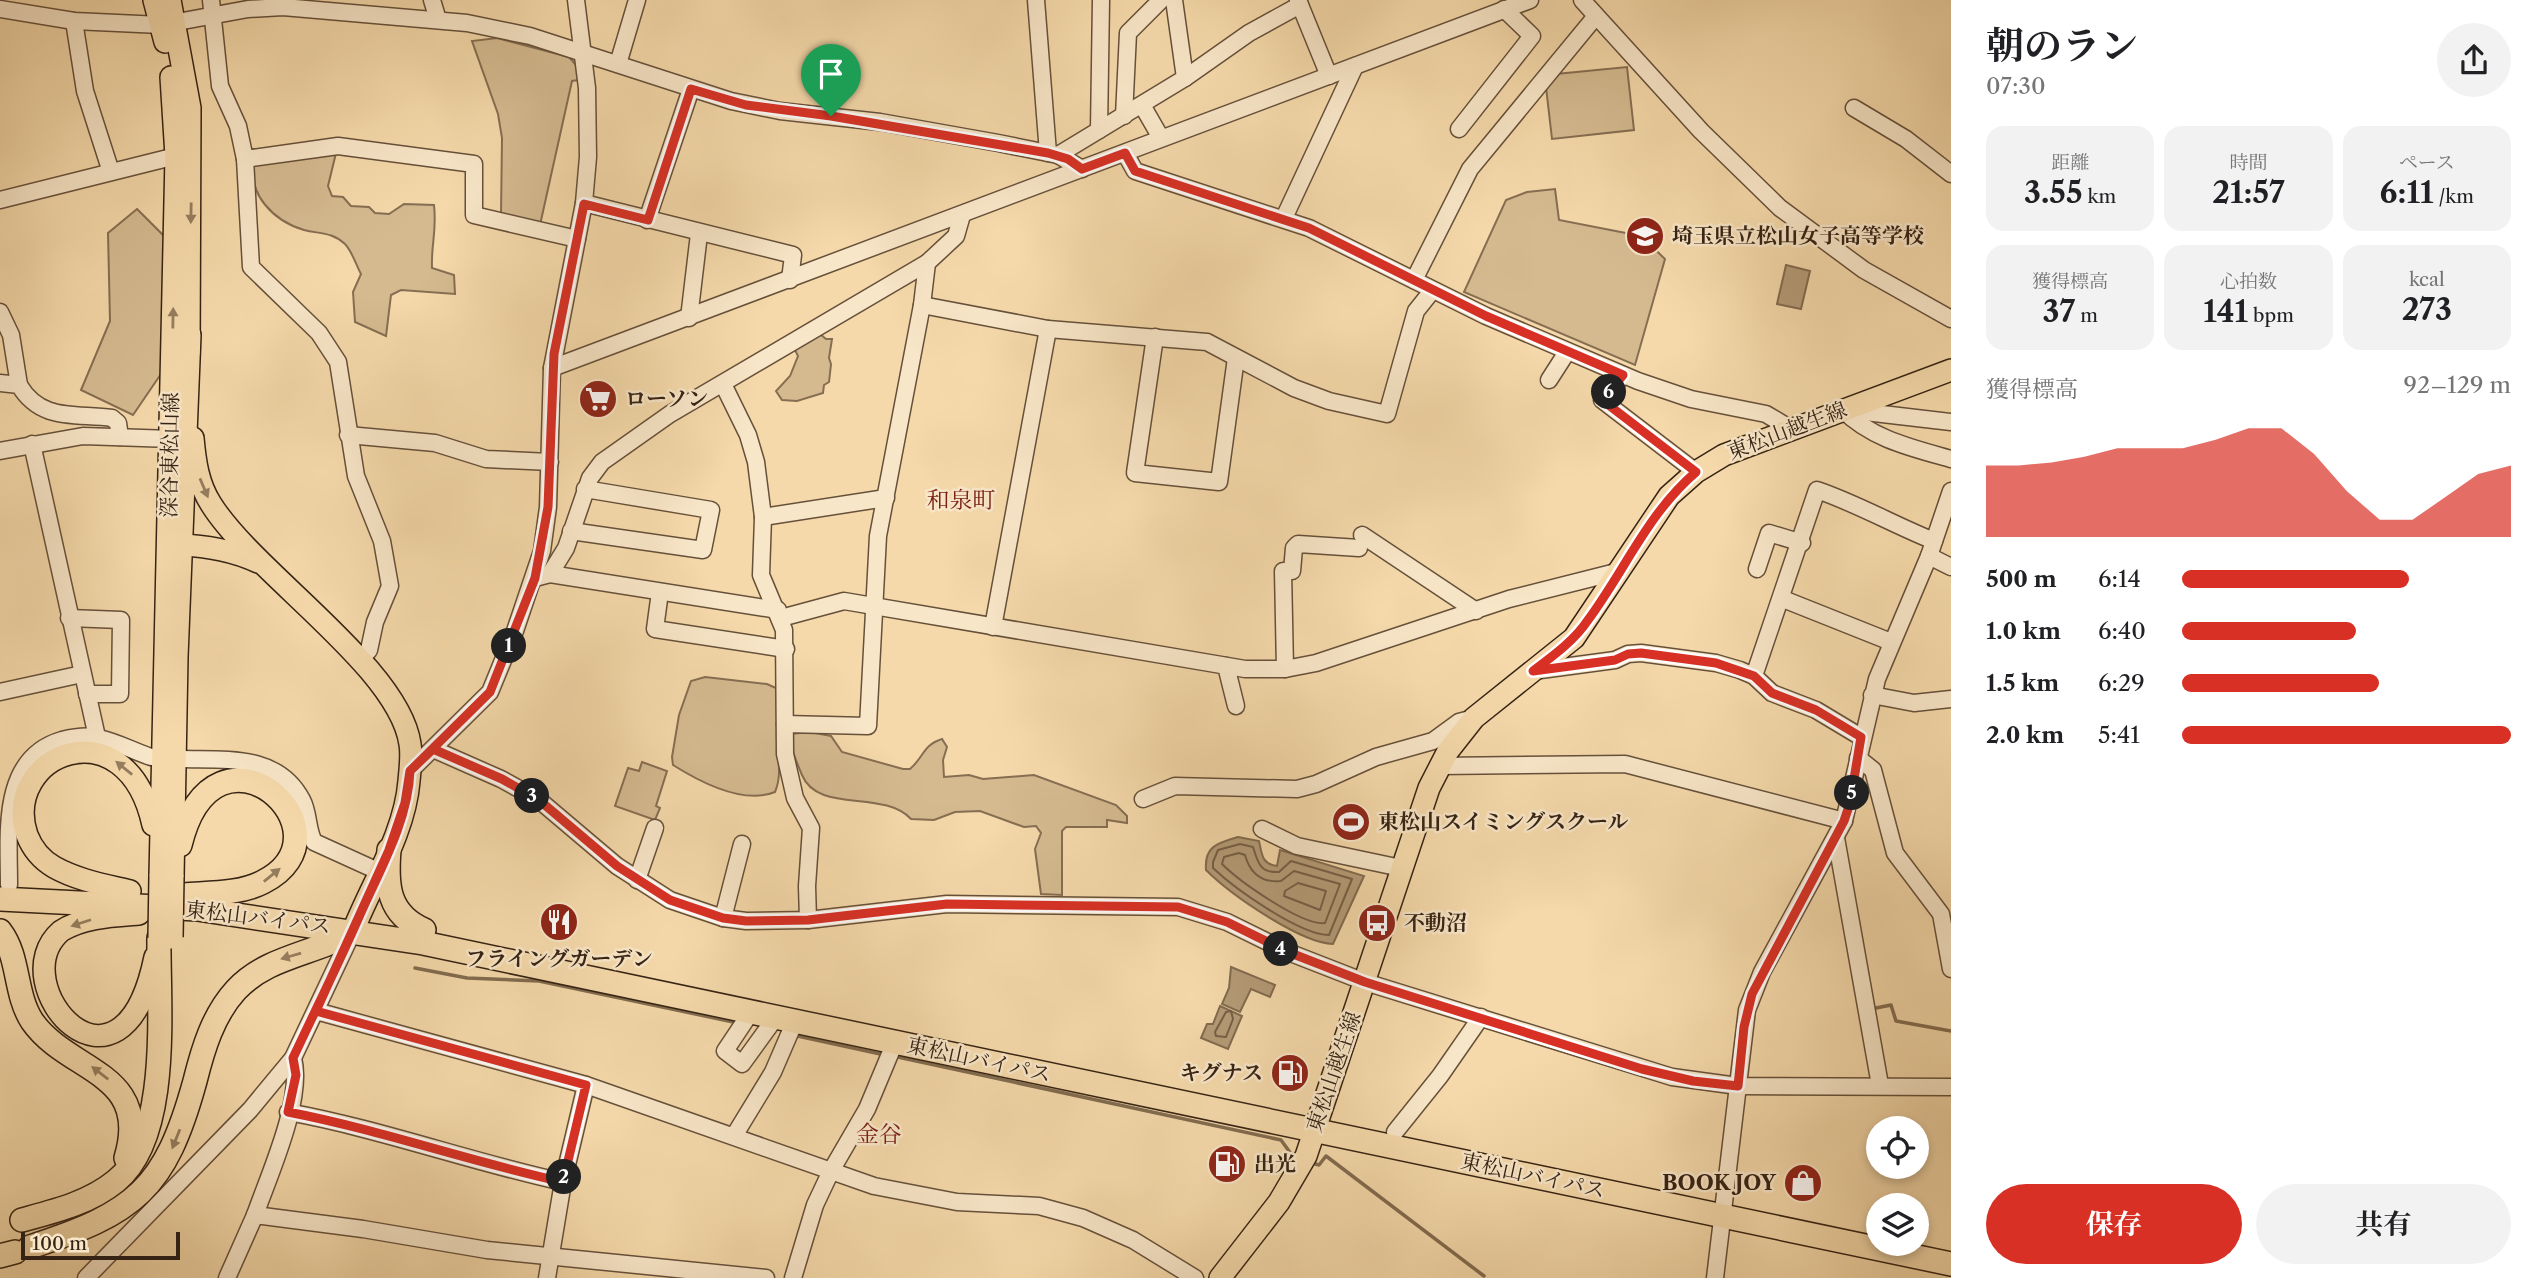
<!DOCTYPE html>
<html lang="ja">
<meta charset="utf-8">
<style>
:root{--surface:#fff;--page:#f2f2f2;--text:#202124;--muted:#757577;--accent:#d93025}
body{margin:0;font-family:"Libre Caslon Text","Noto Serif JP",serif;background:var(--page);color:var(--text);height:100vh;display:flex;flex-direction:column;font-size:26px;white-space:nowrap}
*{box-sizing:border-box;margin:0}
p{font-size:23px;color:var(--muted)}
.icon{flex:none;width:38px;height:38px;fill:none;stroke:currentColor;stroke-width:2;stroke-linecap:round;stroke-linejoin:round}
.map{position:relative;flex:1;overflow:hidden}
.details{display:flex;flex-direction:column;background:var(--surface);width:595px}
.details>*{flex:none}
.controls{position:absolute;left:1866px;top:1116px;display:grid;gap:14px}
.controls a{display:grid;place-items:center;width:63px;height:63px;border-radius:50%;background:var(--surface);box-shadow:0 4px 10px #0003;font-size:35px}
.scale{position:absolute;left:21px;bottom:18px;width:159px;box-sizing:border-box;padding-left:7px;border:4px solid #362314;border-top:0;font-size:19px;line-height:24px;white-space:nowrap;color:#362314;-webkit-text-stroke:5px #f8e6c8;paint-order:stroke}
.pin{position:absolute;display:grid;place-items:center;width:60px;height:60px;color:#fff;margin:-72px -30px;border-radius:50% 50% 50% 0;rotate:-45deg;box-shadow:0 0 7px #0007}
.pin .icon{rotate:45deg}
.km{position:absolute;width:35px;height:35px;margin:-18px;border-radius:50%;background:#222;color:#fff;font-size:19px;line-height:35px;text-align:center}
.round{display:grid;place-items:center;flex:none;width:74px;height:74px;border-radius:37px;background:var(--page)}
.head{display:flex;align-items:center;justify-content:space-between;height:119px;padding:0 35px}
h1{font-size:38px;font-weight:700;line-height:52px}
.figures{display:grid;grid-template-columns:repeat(3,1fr);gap:10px;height:119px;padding:7px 35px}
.figures div{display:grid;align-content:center;border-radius:18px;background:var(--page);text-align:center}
.figures b{font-size:30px;font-weight:700}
.figures small{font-size:19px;font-weight:400}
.figures p{font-size:19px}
.chart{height:196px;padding:14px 35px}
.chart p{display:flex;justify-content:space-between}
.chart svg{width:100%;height:126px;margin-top:7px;fill:var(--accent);opacity:.7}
.button{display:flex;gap:14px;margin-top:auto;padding:14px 35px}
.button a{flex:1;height:80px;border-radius:42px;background:var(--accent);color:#fff;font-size:28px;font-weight:700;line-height:80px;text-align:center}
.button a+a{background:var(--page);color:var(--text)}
ul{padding:0 35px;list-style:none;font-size:23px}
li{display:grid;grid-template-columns:112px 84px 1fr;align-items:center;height:52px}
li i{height:18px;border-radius:9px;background:var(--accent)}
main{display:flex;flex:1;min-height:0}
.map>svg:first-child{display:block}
</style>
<main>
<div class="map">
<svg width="1951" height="1278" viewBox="0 0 1951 1278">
<rect width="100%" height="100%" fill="#f5d9aa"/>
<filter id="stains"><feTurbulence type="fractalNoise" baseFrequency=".00286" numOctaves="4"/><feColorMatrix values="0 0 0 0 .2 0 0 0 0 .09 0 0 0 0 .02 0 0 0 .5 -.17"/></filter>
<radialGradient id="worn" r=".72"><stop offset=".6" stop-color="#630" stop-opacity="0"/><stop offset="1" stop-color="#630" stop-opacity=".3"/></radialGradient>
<g fill="#d5ba90" stroke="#866e52" stroke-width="2">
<polygon points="497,38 569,57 577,66 579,80 572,81 540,225 501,215 502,138 498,114 472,41"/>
<polygon points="1627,67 1634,130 1552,139 1546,87 1556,74"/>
<path d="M 336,153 L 328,186 L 332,196 L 343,197 L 351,206 L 369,207 L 375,213 L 389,214 L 404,204 L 434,205 C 437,231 431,244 432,268 L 454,275 L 455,294 L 401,290 L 391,295 L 386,336 L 355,322 L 353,292 L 361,274 C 356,265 352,251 345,244 C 332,232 320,234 304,230 C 274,221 246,194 255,161 Z"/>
<polygon points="1555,189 1559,220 1641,236 1665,259 1635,365 1464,292 1506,200 1527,192"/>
<polygon points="137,209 164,236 163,371 133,415 81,390 110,321 108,233"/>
<polygon points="820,334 826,339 832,339 829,358 831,364 829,382 824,385 823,393 797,401 782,400 776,391 790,376 798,356 794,348"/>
<path d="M 705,677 L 767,684 L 778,689 C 779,706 776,725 777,741 C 778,758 782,776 775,792 C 743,805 700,782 673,765 L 672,757 L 679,715 L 691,681 Z"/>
<path d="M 810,732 L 831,736 L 842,752 L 903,769 L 910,769 C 924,757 923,745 942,739 L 947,747 L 943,760 L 944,777 L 969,775 L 983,779 L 1034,775 L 1116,805 L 1127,816 L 1127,823 L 1107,820 L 1107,827 L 1066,827 L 1062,831 L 1062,895 L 1041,894 L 1035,849 L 1041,833 L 1036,826 L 1024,827 L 980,811 L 955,812 L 934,820 L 911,819 C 883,789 818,814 802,775 C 796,760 791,751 790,734 Z"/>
<polygon points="642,762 667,771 656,806 660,808 655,820 615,806 628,768 639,771"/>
</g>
<g fill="#b49b77" stroke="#826b4f" stroke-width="2">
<polygon points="1786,265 1810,271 1801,309 1777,304"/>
<path d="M 1238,837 L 1259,841 C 1262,855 1262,864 1277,866 L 1280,850 L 1364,876 L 1333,944 C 1300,943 1230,894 1206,870 C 1204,846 1218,843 1238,837 Z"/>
<polygon points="1231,967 1275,985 1270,997 1251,989 1240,1012 1222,1004 1229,988"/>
<polygon points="1220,1006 1242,1016 1228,1049 1201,1038 1207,1024 1213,1024"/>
</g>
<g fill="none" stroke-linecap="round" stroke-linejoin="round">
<g stroke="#755f46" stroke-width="2">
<path d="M 1240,844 L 1253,847 C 1258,863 1260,873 1279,872 L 1291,861 L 1352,879 L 1329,935 C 1300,935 1235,889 1213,868 L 1213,862 L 1218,850 Z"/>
<path d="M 1239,853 L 1245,855 C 1250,873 1261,883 1281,881 L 1294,871 L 1340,884 L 1325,923 C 1302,926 1239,881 1222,864 L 1224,857 Z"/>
<polygon points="1298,883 1326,891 1320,910 1284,896 1285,891"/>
<polygon points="1231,1011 1233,1019 1226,1037 1216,1036 1215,1032 1226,1012"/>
</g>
<g stroke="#826b4f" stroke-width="3.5">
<polyline points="415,968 467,978 539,981 738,1023"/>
<polyline points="1871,1009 1891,1005 1896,1021 1951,1031"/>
<polyline points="793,1035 885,1055"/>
<polyline points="893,1056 1281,1140 1294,1158"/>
<polyline points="1312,1163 1319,1165 1326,1156 1484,1276"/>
</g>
<defs>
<g id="minor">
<polyline points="211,0 220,86 238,126 245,159 338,146 474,164 474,215 577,239"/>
<polyline points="432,0 438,20"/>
<polyline points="1036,0 1048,153"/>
<polyline points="1174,0 1185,78"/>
<polyline points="1298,0 1329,76"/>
<polyline points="1582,0 1701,131 1780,208 1864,270 1951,319"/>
<polyline points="0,9 74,21 161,25 248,9 283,7 467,23 530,36 731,101 780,111 880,122 998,143 1058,155 1082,169"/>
<polyline points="74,21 85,91 111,172"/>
<polyline points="618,64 637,0"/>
<polyline points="1142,105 1161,138"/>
<polyline points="1854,108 1906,139 1951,174"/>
<polyline points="1124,116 1128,33 1161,0"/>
<polyline points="1459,129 1532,36 1504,9"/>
<polyline points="1099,130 1101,0"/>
<polyline points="1125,153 1135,171 1309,228 1486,316 1638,381 1691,399 1766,414 1791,429"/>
<polyline points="1058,155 1185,78 1249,33 1300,5"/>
<polyline points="245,159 251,267 319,333 338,362 356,476 382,541 390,586 375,622 369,650 359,661"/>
<polyline points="0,200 176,156"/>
<polyline points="584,203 793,255 790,280"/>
<polyline points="1284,218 1355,66"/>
<polyline points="647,220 691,89"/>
<polyline points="1414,280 1470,169 1596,16"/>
<polyline points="922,305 1048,329 1207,342 1294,388 1329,401 1387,414 1416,311 1432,291"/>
<polyline points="0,312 11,335 19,385"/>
<polyline points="689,318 699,234"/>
<polyline points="1155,337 1135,473 1219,482 1236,358"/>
<polyline points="552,368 1530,0"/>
<polyline points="1623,375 1602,400 1696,472"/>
<polyline points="1549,380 1567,352"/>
<path d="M 0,383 L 19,385 C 41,422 75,413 112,418 L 118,423 L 120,437"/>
<polyline points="723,384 748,435 756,462 763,517 761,575 784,630 785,754 795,798 811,828 807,886 808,920"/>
<path d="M 1842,409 C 1871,439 1912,448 1951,459"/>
<polyline points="1848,410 1951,422"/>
<polyline points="348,435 435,443 486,459 550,462"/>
<polyline points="32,444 97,737"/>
<polyline points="0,451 83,436 172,439"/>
<polyline points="763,517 886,498"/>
<polyline points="571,531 703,550 711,510 585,489"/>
<polyline points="1362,535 1476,611"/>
<polyline points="1929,556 1951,567"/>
<polyline points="1757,569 1769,533 1802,543"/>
<polyline points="550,574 778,610"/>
<polyline points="535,578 550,574 566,548 590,478 602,462 670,414 927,263 956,236 962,215"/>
<polyline points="660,592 655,629 786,649"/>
<polyline points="1783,599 1891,642"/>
<polyline points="69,618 121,620 120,694 87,694"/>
<polyline points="781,618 844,601 1245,669 1285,669 1316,663 1509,599 1620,571"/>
<polyline points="993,627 1048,329"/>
<polyline points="1226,666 1236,706"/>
<polyline points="1285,669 1283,571 1292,571 1294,548 1298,544 1359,548"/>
<polyline points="1533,671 1615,660 1628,654 1641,653 1716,663 1740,670 1754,676 1772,693 1816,710 1861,737"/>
<path d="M 1754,676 L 1817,490 C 1858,504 1894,525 1934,541"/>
<polyline points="0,692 82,674"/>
<polyline points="1872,695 1914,703 1951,699"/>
<polyline points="785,724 868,726 878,536 922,305 927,263"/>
<polyline points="433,749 501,779 539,800 617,866 670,900 723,918 746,921 808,920 947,904 1178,907 1227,922 1288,952 1365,982 1672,1077 1738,1086 1951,1087"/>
<polyline points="1858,758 1873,770 1895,853 1941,914 1951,969"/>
<path d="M 182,759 C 227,760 278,754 302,800 C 309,813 307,829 314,842 L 380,872"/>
<polyline points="1439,766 1625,764 1844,821"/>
<polyline points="410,771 490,692 515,631 542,551 548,507 552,368 584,203 588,157 587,88 576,0"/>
<polyline points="1143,799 1175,786 1297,789 1316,784 1376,757 1433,741 1459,722 1474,718"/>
<polyline points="1262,829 1297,846 1401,868"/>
<polyline points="1836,838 1880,1085"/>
<polyline points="637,880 655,828"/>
<path d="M 9,885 C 9,833 0,758 62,740 C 74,737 87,735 99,738 C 117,742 133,751 151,757"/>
<polyline points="723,918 742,844"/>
<polyline points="316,1011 586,1085 874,1186 957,1202 1039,1206 1083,1218 1133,1240 1195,1278"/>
<polyline points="751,1012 725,1051 742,1064 776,1017"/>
<path d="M 288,1112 C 381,1129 471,1162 563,1182"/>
<polyline points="1395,1132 1440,1076 1481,1017"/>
<polyline points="734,1136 773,1072 795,1021"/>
<path d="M 255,1215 C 269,1175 304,1099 293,1058"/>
<polyline points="86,1278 250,1110 293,1058 353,931"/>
<polyline points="227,1278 255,1215 363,1229 487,1250 766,1278"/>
<polyline points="547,1278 563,1182 586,1085"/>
<polyline points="793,1278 815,1205 831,1171 867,1109 895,1042"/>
<polyline points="1715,1278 1747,1010 1762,972 1844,821 1877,679 1929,556 1951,491"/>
</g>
<g id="major">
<polyline points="154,0 165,42"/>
<polyline points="170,0 190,108 189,353"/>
<path d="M 193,438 C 195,461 198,484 211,504 C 254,573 399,667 410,744 C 412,755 410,770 409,781 C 405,833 372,883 353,931"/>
<path d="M 180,545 C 208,546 232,550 258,562"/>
<polyline points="160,876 176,156 171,77"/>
<path d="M 130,891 C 105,885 77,880 54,867 C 42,860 32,848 27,835 C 0,755 126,702 153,825"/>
<path d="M 139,914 C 113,916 83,917 61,931 C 0,984 121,1122 155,957"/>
<polyline points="1220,1278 1279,1202 1306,1156 1429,788 1448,751 1474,718 1574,638 1669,496 1696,472 1724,455 1951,370"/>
</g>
<g id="highway">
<path d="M 180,845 C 215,702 359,833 263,882 C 240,894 210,893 184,895"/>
<path d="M 389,850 C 386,886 388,914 424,930"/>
<polyline points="172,877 176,657 189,335"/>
<polyline points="0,899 197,909 423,943 1951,1264"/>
<path d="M 0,931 C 20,957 14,993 32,1021 C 68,1073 152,1071 126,1158"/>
<path d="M 22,1220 C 55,1211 89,1203 116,1181 C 172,1136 158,1003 159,938"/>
<path d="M 30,1247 C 135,1213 165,1190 195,1081 C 203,1049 213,1015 236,990 C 269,955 315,955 353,931"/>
<polyline points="0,1256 15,1252"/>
</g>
</defs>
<use href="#minor" stroke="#66503a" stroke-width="19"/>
<use href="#major" stroke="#362314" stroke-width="24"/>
<use href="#highway" stroke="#362314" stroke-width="26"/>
<use href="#minor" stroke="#f8e6c8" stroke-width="16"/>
<use href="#major" stroke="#f5d9aa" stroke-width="21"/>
<use href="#highway" stroke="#f5d9aa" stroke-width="23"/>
<defs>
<polyline id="major-bridge" points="159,938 160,876"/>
<polyline id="highway-bridge" points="171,937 172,877"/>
</defs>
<use href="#major-bridge" stroke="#362314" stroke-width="24" stroke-linecap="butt"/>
<use href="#highway-bridge" stroke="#362314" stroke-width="26" stroke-linecap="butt"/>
<use href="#major-bridge" stroke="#f5d9aa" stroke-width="21"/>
<use href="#highway-bridge" stroke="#f5d9aa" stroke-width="23"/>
</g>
<defs><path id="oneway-solid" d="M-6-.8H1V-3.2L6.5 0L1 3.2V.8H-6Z" transform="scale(1.75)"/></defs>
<g fill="#967e5f">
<use href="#oneway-solid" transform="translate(191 213) rotate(91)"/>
<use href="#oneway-solid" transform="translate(173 318) rotate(-89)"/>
<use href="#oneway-solid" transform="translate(204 488) rotate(67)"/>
<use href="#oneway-solid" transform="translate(124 768) rotate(-141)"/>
<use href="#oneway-solid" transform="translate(272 875) rotate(-39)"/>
<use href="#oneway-solid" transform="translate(81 923) rotate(162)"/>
<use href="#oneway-solid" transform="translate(291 956) rotate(164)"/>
<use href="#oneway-solid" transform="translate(100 1073) rotate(-142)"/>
<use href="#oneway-solid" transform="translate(176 1139) rotate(112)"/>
</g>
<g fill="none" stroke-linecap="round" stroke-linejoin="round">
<defs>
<path id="route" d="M 831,116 L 746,105 L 691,89 L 648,220 L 584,204 L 554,354 L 548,507 L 535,578 L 490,692 L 410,771 L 405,803 L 389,850 L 316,1011 L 586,1085 L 563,1182 C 471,1162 381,1130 288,1112 L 296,1075 L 293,1058 C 315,1011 338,965 359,917 C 379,871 408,822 410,771 L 433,749 L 502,779 L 539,800 L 617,866 L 670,900 L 723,918 L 746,921 L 808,920 L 947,904 L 1178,907 L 1227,922 L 1288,952 L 1365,982 L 1642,1069 L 1693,1081 L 1738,1086 L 1744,1027 L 1752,994 L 1844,821 L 1850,803 L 1861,737 L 1816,710 L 1772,693 L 1754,676 L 1716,663 L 1641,653 L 1628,654 L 1615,660 L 1533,671 C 1553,656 1574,641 1588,620 C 1625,570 1648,513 1696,472 L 1602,400 L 1623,375 L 1486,316 L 1309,228 L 1135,171 L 1125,153 L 1082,169 L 1068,159 L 1048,153 L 831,116"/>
</defs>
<use href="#route" stroke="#fff" stroke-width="14"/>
<use href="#route" stroke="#d93025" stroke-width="9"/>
</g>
<defs>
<symbol id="school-disc" viewBox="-11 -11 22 22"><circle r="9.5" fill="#8f2418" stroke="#f8e6c8"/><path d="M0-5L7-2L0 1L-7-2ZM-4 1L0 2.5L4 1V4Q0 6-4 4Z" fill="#fff"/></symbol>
<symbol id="supermarket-disc" viewBox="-11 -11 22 22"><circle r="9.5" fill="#8f2418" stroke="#f8e6c8"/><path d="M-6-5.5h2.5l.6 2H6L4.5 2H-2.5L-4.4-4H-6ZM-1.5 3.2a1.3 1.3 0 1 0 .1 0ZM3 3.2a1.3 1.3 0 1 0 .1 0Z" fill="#fff"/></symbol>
<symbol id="stadium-disc" viewBox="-11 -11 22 22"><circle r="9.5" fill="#8f2418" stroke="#f8e6c8"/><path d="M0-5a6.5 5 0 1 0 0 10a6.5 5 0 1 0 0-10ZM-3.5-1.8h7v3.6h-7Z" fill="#fff"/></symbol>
<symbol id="restaurant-disc" viewBox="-11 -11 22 22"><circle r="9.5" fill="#8f2418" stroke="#f8e6c8"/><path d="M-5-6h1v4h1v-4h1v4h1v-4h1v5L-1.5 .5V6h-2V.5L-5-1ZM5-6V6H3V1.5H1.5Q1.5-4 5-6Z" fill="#fff"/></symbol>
<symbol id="bus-disc" viewBox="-11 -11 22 22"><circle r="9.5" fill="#8f2418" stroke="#f8e6c8"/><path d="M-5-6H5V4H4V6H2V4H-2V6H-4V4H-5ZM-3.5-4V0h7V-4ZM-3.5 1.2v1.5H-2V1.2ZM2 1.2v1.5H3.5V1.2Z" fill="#fff"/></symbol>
<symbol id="fuel-disc" viewBox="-11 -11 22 22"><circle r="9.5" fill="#8f2418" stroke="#f8e6c8"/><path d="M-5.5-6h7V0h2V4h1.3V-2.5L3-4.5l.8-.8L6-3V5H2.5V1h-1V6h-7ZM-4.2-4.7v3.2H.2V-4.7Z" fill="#fff"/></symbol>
<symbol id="shop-disc" viewBox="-11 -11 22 22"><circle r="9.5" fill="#8f2418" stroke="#f8e6c8"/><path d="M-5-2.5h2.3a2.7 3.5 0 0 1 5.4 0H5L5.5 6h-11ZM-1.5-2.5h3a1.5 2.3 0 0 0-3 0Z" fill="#fff"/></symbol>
</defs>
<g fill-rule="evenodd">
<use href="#school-disc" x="1623" y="214" width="44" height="44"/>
<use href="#supermarket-disc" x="576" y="377" width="44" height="44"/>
<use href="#stadium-disc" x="1329" y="800" width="44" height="44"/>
<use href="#restaurant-disc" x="537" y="900" width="44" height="44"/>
<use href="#bus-disc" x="1355" y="901" width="44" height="44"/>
<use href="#fuel-disc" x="1268" y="1051" width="44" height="44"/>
<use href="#fuel-disc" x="1205" y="1142" width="44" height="44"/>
<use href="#shop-disc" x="1781" y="1161" width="44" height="44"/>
</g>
<g text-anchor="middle" stroke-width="5" stroke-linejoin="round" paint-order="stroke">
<g font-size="21" font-weight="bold" fill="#362314" stroke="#f8e6c8" text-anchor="start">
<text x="1672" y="243">埼玉県立松山女子高等学校</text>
<text x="625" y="406">ローソン</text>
<text x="1378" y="829">東松山スイミングスクール</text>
<text x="1404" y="930">不動沼</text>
<text x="559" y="966" text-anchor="middle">フライングガーデン</text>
<text x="1263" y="1080" text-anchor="end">キグナス</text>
<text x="1254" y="1171">出光</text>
<text x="1776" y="1190" text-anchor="end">BOOK JOY</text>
</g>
<g font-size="21" fill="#362314" stroke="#f8e6c8">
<text transform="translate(1787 431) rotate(-21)" y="7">東松山越生線</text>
<text transform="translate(170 455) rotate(-89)" y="7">深谷東松山線</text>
<text transform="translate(258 918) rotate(7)" y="7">東松山バイパス</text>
<text transform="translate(979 1060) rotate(12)" y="7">東松山バイパス</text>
<text transform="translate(1334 1072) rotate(-71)" y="7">東松山越生線</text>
<text transform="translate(1533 1176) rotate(12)" y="7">東松山バイパス</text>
</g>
<g font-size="23" fill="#7a1f14" stroke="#f8e6c8">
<text x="961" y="508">和泉町</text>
<text x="879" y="1142">金谷</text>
</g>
</g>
<rect width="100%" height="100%" filter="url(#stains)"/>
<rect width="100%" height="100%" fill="url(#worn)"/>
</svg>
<div class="controls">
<a><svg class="icon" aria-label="locate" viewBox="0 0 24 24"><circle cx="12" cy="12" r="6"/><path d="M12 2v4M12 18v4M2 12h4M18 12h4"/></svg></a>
<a><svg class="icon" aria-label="layers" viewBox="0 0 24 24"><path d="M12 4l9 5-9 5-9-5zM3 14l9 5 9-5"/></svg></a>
</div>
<div class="scale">100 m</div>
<div class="pin" style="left:831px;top:116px;background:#1e9e55"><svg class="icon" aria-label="arrive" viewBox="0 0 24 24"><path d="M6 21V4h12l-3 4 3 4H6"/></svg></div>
<b class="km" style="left:509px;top:646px">1</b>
<b class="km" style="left:564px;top:1177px">2</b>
<b class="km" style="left:532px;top:796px">3</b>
<b class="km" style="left:1281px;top:949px">4</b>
<b class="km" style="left:1852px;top:793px">5</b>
<b class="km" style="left:1609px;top:392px">6</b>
</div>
<section class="details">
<div class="head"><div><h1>朝のラン</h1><p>07:30</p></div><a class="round"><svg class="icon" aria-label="share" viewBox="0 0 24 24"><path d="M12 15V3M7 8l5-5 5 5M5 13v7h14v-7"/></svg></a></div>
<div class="figures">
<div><p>距離</p><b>3.55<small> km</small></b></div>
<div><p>時間</p><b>21:57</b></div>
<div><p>ペース</p><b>6:11<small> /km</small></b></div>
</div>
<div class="figures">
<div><p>獲得標高</p><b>37<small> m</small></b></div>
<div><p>心拍数</p><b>141<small> bpm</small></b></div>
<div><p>kcal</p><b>273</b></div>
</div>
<div class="chart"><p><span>獲得標高</span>92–129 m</p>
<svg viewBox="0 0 160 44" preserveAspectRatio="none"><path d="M0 44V19L10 19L20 18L30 16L40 13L50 13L60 13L70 10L80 6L90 6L100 15L110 28L120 38L130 38L140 30L150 22L160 19V44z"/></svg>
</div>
<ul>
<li><b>500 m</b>6:14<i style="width:69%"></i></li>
<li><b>1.0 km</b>6:40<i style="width:53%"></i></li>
<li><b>1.5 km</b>6:29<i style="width:60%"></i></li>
<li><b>2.0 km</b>5:41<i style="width:100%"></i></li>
</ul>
<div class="button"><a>保存</a><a>共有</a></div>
</section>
</main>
